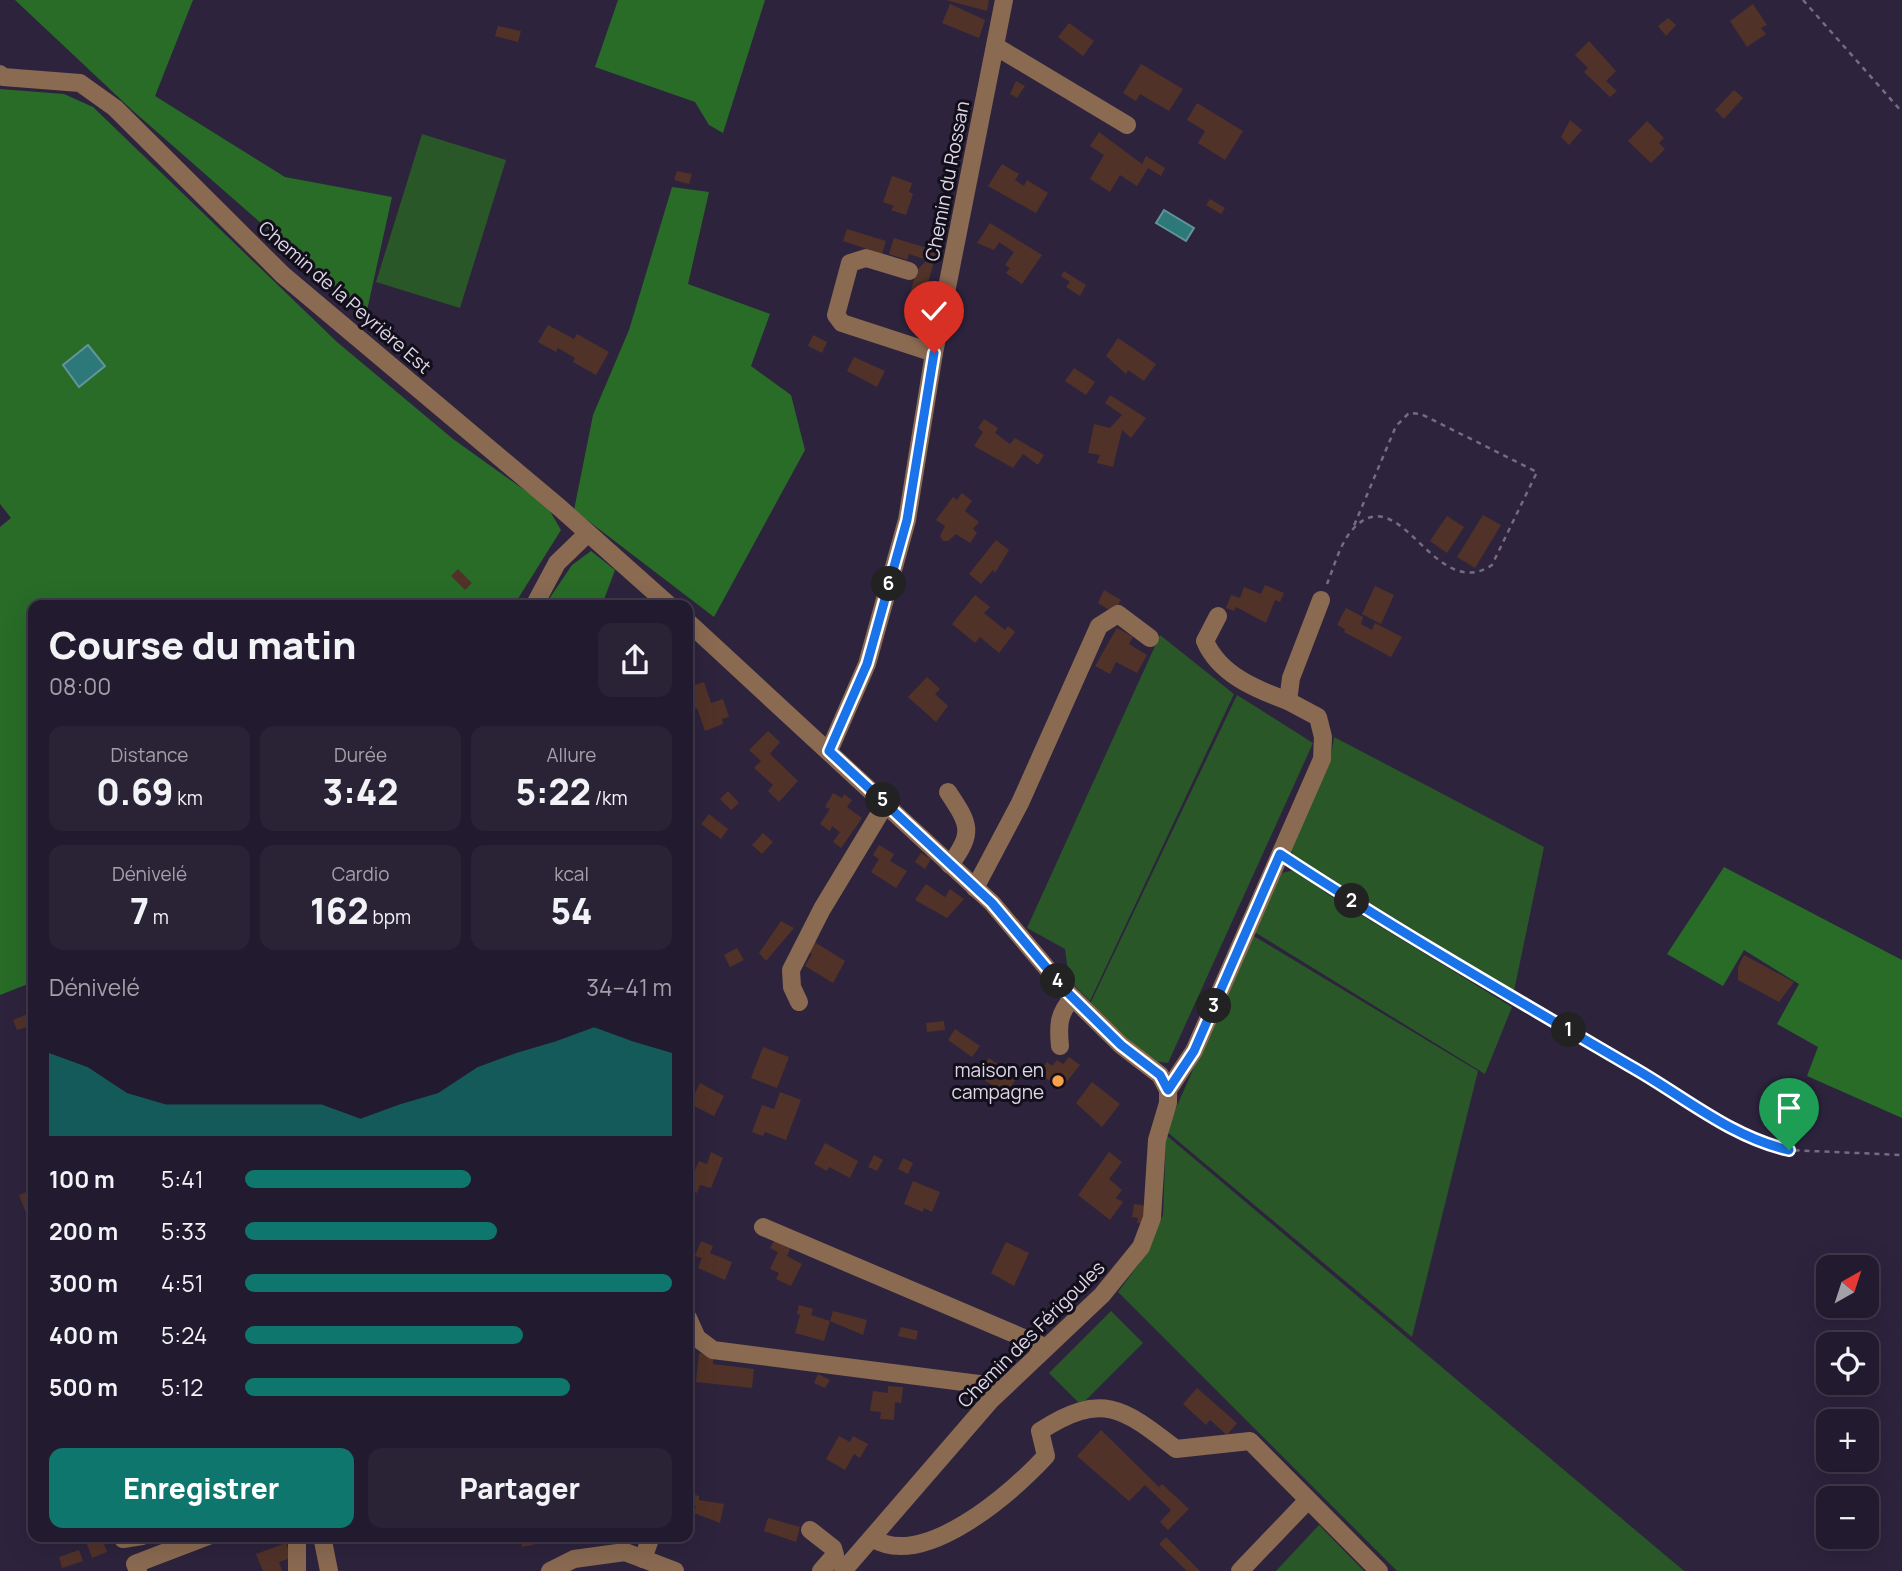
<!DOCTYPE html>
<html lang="fr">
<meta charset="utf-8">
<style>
:root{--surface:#221a2e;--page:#2a2336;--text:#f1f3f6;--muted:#a2a1aa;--line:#3f384a;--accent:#0f766e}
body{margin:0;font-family:Manrope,sans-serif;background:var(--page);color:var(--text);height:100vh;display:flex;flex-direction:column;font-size:26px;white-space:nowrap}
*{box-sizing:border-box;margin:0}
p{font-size:23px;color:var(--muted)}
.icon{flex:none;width:38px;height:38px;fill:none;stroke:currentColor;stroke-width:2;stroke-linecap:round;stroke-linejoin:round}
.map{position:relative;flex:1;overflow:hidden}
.details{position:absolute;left:28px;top:600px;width:665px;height:942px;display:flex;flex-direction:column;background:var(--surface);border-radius:14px;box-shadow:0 7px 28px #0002,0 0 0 2px var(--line)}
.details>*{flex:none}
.needle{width:46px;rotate:39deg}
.fabs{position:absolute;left:1816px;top:1255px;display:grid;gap:14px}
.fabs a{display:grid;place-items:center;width:63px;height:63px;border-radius:14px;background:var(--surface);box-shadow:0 7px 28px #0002,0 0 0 2px var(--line);font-size:35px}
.pin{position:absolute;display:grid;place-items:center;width:60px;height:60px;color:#fff;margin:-72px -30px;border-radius:50% 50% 50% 0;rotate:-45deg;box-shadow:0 0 7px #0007}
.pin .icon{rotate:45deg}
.km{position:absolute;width:35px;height:35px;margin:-18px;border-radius:50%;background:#222;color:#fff;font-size:19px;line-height:35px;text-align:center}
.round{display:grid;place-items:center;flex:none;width:74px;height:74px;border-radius:14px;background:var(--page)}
.overview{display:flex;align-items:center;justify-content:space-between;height:119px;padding:0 21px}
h1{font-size:38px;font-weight:800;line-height:52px}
.stats{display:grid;grid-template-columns:repeat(3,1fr);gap:10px;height:119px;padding:7px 21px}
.stats div{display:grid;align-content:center;border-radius:14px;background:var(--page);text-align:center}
.stats b{font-size:35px;font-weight:800}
.stats small{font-size:19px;font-weight:400}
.stats p{font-size:19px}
.chart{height:196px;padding:14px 21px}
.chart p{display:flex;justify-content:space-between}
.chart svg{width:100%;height:126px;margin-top:7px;fill:var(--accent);opacity:.7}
.action{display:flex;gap:14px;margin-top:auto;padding:14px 21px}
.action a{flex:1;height:80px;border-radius:14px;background:var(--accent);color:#fff;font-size:28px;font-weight:800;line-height:80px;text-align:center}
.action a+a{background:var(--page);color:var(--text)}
ul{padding:0 21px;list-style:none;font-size:23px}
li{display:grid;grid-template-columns:112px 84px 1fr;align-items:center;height:52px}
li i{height:18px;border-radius:9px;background:var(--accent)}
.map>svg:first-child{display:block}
</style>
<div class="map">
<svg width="1902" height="1571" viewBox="0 0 1902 1571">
<rect width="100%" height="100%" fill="#2d233d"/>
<g fill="#295728">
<polygon points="422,134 506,160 460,308 376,282"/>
<polygon points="1160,635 1234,694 1090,1001 1069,980 1065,949 1027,928"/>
<polygon points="1237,695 1313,743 1168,1063 1152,1061 1090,1004"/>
<polygon points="1334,737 1544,847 1514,991 1297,859 1290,850 1331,756"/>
<polygon points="1294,870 1332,897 1512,1007 1485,1074 1253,931 1282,873"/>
<polygon points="1252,935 1478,1071 1412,1337 1166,1131"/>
<polygon points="1166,1135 1684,1571 1397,1571 1118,1292 1145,1256 1163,1215"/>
<polygon points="1111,1311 1143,1343 1081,1405 1049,1373"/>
<polygon points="1319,1525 1364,1571 1276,1571"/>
</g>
<g fill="#286c28">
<polygon points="15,0 193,0 155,96 285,177 392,197 366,315 132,110"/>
<polygon points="618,0 765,0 723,133 709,125 695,102 595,67"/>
<polygon points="0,89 64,94 93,107 337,342 453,439 547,506 561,530 514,605 33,606 33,982 0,995 0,527 11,518 0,504"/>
<polygon points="672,187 709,192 688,284 770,314 751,366 791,395 805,450 714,617 574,510 593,415 629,330"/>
<polygon points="591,551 615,570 602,605 545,605 572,565"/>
<polygon points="1724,867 1902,960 1902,1118 1807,1076 1818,1047 1777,1024 1799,984 1744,950 1723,986 1667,954"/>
</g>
<g fill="#2d7979" stroke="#62959a" stroke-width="2">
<polygon points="1164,210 1194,228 1186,241 1156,223"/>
<polygon points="88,345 105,366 79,387 63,365"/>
</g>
<g fill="#513228">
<polygon points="946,0 989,0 987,11"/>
<polygon points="950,4 985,20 979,38 942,23"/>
<polygon points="1753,4 1767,25 1761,28 1766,34 1747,47 1730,21"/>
<polygon points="1668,18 1676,25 1666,36 1658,26"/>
<polygon points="1069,23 1094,41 1083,56 1058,37"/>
<polygon points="498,26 521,31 518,42 495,36"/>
<polygon points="1589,41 1616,71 1606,81 1617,91 1610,97 1584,72 1588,68 1575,55"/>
<polygon points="1141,64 1183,89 1169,111 1140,94 1136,101 1123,93"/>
<polygon points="1016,81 1025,86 1017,98 1010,94"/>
<polygon points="1734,90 1743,98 1724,119 1715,110"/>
<polygon points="1197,103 1243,131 1225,160 1198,143 1205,131 1187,120"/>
<polygon points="1570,120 1582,130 1569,145 1561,137"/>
<polygon points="1647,121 1664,138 1659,143 1665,149 1651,163 1628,141"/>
<polygon points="1099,132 1142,164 1146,156 1165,168 1161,176 1148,168 1137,186 1120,175 1110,192 1090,179 1104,155 1090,146"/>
<polygon points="1002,164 1019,174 1015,180 1024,186 1027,180 1048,193 1036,213 988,186"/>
<polygon points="677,171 692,174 689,184 674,180"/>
<polygon points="892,176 912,183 909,192 913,194 906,215 891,210 894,206 883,202"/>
<polygon points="1210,199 1225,208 1221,214 1206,205"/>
<polygon points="990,223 1042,255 1022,284 1006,273 1010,268 1005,265 1014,252 999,242 994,250 977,243"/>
<polygon points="847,229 886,241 882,254 843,241"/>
<polygon points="894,238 937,251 923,300 909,296 917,270 927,260 909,254 907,260 889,254"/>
<polygon points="1064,271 1086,285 1080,296 1066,287 1070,282 1061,276"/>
<polygon points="548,325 574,339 577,334 609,352 596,375 573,362 575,358 558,348 556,352 538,342"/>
<polygon points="813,335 827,342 822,353 808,346"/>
<polygon points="1118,338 1156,364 1144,381 1128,370 1126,374 1106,356"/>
<polygon points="854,357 885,371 877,387 847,371"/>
<polygon points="1074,368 1095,382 1086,395 1065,381"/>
<polygon points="1110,395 1146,418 1131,438 1122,430 1113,467 1097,463 1100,455 1088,453 1094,424 1110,428 1122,415 1105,403"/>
<polygon points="984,419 998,428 995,433 1010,444 1015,438 1044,455 1038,465 1023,454 1013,468 974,446 983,432 978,428"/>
<polygon points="962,493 972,501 965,511 979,522 973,529 977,533 970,543 956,534 948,541 943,541 940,536 945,526 936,520 953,497 957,500"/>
<polygon points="1483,515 1501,525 1475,568 1457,557"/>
<polygon points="1447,516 1464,527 1447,553 1430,541"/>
<polygon points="996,540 1009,550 995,573 993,570 981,584 969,574"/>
<polygon points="458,569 472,583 465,590 451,576"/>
<polygon points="1265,585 1284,593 1280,602 1275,600 1266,623 1236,607 1234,611 1226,608 1231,595 1240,598 1244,587 1261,594"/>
<polygon points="1375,586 1394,595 1381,624 1362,614"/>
<polygon points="1104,590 1121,600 1113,612 1098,603"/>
<polygon points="975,595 990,607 984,613 1005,630 1008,626 1015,632 999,653 980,637 975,643 952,624"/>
<polygon points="1346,608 1363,617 1361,624 1372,630 1375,623 1402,637 1391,657 1344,632 1345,629 1337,625"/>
<polygon points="1117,628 1133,637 1129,644 1147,655 1137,673 1116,662 1110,674 1095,666"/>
<polygon points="927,677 940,689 935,694 948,706 936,722 908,697"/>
<polygon points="704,682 711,703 723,699 729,717 722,719 723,724 705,731 697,708 691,710 688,700 688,687"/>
<polygon points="768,731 780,742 770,754 798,781 779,802 768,791 773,785 754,768 761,761 749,750"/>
<polygon points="728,791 739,803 731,810 720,799"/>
<polygon points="833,793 842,798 844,794 852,800 847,807 862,818 841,848 833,842 840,832 832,826 830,831 820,824 830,809 825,807"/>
<polygon points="709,814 728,829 721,839 701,824"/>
<polygon points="763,833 773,842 762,854 752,845"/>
<polygon points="879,845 894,854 890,861 907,871 896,888 871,872 879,859 873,855"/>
<polygon points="921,853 931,859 925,869 915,862"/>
<polygon points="926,884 945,897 950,889 964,899 947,918 915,900"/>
<polygon points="781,921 794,928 766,961 759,953"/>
<polygon points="813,941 845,961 833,983 805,966 812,954 807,951"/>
<polygon points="737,948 744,960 730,967 724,955"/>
<polygon points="1744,955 1794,982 1779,1002 1738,980 1738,967"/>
<polygon points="33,1012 33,1043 27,1027 17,1030 13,1020"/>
<polygon points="944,1021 945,1030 927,1032 926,1023"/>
<polygon points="955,1029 980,1046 972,1057 948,1040"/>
<polygon points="763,1047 789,1057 777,1088 751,1078"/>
<polygon points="1069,1057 1080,1065 1060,1090 1039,1072 1047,1062 1052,1066 1057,1060 1063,1064"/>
<polygon points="989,1058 1017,1078 1005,1094 977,1075"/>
<polygon points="1092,1082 1120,1104 1102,1127 1076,1103"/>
<polygon points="700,1083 724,1096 714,1116 690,1104"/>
<polygon points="780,1092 801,1100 786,1140 765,1132 763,1136 752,1132 762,1105 774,1109"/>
<polygon points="825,1143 858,1161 850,1178 829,1167 827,1171 814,1164"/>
<polygon points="711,1152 723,1158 711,1188 700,1185 697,1193 693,1192 690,1199 688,1198 690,1168 695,1170 699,1161 707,1164"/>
<polygon points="1109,1152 1122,1162 1109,1179 1122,1190 1116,1198 1123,1202 1110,1220 1078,1195"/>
<polygon points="874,1155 883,1160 877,1171 868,1167"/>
<polygon points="903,1158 913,1163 908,1174 898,1169"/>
<polygon points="33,1175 33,1231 19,1195 31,1190 27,1177"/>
<polygon points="913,1181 940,1192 932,1212 924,1208 923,1212 904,1204"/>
<polygon points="1134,1204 1147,1206 1145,1223 1137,1223 1138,1218 1132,1217"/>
<polygon points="775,1239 791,1247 787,1256 802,1264 791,1286 776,1279 779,1273 770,1269 778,1252 770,1248"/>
<polygon points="701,1241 713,1246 710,1253 732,1262 725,1280 698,1268 702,1258 695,1256"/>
<polygon points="1006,1242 1029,1253 1014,1286 991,1273"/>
<polygon points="799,1305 813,1309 811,1315 830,1321 833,1311 867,1320 863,1335 830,1321 824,1341 795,1333 800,1315 797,1314"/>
<polygon points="901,1327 918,1331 916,1340 898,1336"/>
<polygon points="699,1353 714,1355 713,1364 754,1369 752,1388 696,1382"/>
<polygon points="818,1374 830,1380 825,1388 814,1383"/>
<polygon points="888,1386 903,1387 901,1403 895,1402 894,1420 880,1419 881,1412 870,1411 873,1391 888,1393"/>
<polygon points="1197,1388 1237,1423 1227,1435 1210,1420 1206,1425 1183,1404"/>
<polygon points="1101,1430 1159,1487 1162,1484 1189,1509 1168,1530 1160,1522 1171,1510 1145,1485 1129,1501 1077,1456"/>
<polygon points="839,1436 850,1442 853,1436 868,1444 860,1458 854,1454 845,1470 826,1459"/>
<polygon points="688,1493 699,1496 699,1500 724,1504 720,1523 694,1513 696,1506 688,1505"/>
<polygon points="768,1518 800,1527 796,1542 764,1531"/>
<polygon points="84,1536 101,1536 107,1552 92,1558"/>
<polygon points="520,1536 540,1536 541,1543 522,1547"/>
<polygon points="1166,1537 1200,1571 1187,1571 1159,1544"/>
<polygon points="286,1543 291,1558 279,1562 282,1571 263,1571 256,1554"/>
<polygon points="79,1550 83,1561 62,1568 59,1557"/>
</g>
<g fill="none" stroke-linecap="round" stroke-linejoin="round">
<g stroke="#756c82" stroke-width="2.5" stroke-dasharray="5 5" stroke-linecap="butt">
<polyline points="1803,0 1902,112"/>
<path d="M 1327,584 C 1334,567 1340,543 1353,529 C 1401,477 1434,604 1492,565 L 1537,472 L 1421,414 L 1409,413 L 1396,426 L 1353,528"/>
<polyline points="1293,863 1385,923 1762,1144 1789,1150 1902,1155"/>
</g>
<g stroke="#8a6a51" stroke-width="18">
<polyline points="995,46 1127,125"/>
<polyline points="0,74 3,77 80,83 115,108 283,275 560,508 670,606"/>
<polyline points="909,271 866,258 850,263 836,315 842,323 934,353"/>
<polyline points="534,606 557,563 588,533"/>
<path d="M 1218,616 L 1205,641 C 1219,674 1255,689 1288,701"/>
<polyline points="688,622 992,903 1067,992 1121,1045 1160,1075 1168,1090 1168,1103 1157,1140 1152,1218 1141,1247 1102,1295 990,1401 843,1571"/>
<polyline points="829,751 867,664 907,520 934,353 1004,0"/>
<path d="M 948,792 C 970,825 974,832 950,865"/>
<polyline points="975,888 1020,803 1099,626 1118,614 1150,638"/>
<polyline points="799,1002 792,987 791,970 822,909 886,803"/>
<path d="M 1060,1046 C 1058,1026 1058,1013 1073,998"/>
<polyline points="1168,1090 1194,1051 1322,759 1323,737 1318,717 1288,701 1291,678 1321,600"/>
<polyline points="763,1227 1045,1347"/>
<polyline points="688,1318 697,1338 713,1350 979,1384 999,1391"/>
<polyline points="810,1530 833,1548 835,1555 821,1571"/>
<polyline points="122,1536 123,1539 142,1536"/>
<polyline points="322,1536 329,1571"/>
<path d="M 872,1538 C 923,1571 1012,1493 1046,1456 L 1040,1431 C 1102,1391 1123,1408 1176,1449 L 1250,1441 L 1379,1571"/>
<polyline points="643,1559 651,1536"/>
<polyline points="138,1571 135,1564 208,1536"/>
<polyline points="297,1571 297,1536"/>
<polyline points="550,1571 574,1559 625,1552 675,1571"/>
<polyline points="1240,1571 1308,1500"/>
</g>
</g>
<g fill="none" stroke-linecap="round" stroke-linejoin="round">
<defs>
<path id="route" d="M 934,353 L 907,520 L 867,664 L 829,751 L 992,903 L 1067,992 L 1121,1045 L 1160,1075 L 1168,1090 L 1194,1051 L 1280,854 C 1394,929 1512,997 1630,1066 C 1682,1095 1730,1137 1789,1150"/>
</defs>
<use href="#route" stroke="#fff" stroke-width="14"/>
<use href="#route" stroke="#1a73e8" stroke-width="9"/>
</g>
<circle fill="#f7a149" stroke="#130f1a" stroke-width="2.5" cx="1058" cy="1081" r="7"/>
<g text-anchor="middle" stroke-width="6" stroke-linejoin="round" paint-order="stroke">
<g font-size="19" fill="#ddd7e8" stroke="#130f1a">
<text transform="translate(947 181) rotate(-79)" y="7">Chemin du Rossan</text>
<text transform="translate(345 297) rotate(41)" y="7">Chemin de la Peyrière Est</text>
<text transform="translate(1031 1334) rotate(-45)" y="7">Chemin des Férigoules</text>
</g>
<g font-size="19" fill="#ddd7e8" stroke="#130f1a" text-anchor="end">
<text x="1044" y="1077">maison en<tspan x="1044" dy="22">campagne</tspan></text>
</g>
</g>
</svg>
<div class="fabs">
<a><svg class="needle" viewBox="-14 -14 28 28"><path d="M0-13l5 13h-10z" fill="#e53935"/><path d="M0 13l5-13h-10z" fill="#a2a1aa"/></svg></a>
<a><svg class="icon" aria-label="locate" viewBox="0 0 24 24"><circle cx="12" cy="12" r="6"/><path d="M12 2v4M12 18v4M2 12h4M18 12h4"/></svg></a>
<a>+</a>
<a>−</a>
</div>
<div class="pin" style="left:1789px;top:1150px;background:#1e9e55"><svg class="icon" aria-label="arrive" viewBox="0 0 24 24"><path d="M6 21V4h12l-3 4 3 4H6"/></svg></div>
<div class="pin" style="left:934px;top:353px;background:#d93025"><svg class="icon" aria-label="check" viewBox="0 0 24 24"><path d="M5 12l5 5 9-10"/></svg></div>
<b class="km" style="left:1569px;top:1030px">1</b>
<b class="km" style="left:1352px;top:901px">2</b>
<b class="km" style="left:1214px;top:1006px">3</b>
<b class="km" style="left:1058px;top:981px">4</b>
<b class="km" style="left:883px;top:800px">5</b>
<b class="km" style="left:889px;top:584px">6</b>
<section class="details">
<div class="overview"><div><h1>Course du matin</h1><p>08:00</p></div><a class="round"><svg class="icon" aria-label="share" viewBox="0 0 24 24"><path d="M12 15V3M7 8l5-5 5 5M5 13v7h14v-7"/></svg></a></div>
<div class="stats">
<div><p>Distance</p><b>0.69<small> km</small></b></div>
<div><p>Durée</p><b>3:42</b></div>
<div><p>Allure</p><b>5:22<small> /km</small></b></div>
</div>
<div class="stats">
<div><p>Dénivelé</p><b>7<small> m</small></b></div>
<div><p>Cardio</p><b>162<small> bpm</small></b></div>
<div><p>kcal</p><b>54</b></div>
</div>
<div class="chart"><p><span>Dénivelé</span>34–41 m</p>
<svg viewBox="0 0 160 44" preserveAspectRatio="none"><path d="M0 44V15L10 20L20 29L30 33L40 33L50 33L60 33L70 33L80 38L90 33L100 29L110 20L120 15L130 11L140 6L150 11L160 15V44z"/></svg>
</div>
<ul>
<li><b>100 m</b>5:41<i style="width:53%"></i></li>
<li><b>200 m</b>5:33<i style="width:59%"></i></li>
<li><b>300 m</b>4:51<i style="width:100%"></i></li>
<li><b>400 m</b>5:24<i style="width:65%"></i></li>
<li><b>500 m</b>5:12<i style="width:76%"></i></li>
</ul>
<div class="action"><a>Enregistrer</a><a>Partager</a></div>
</section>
</div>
